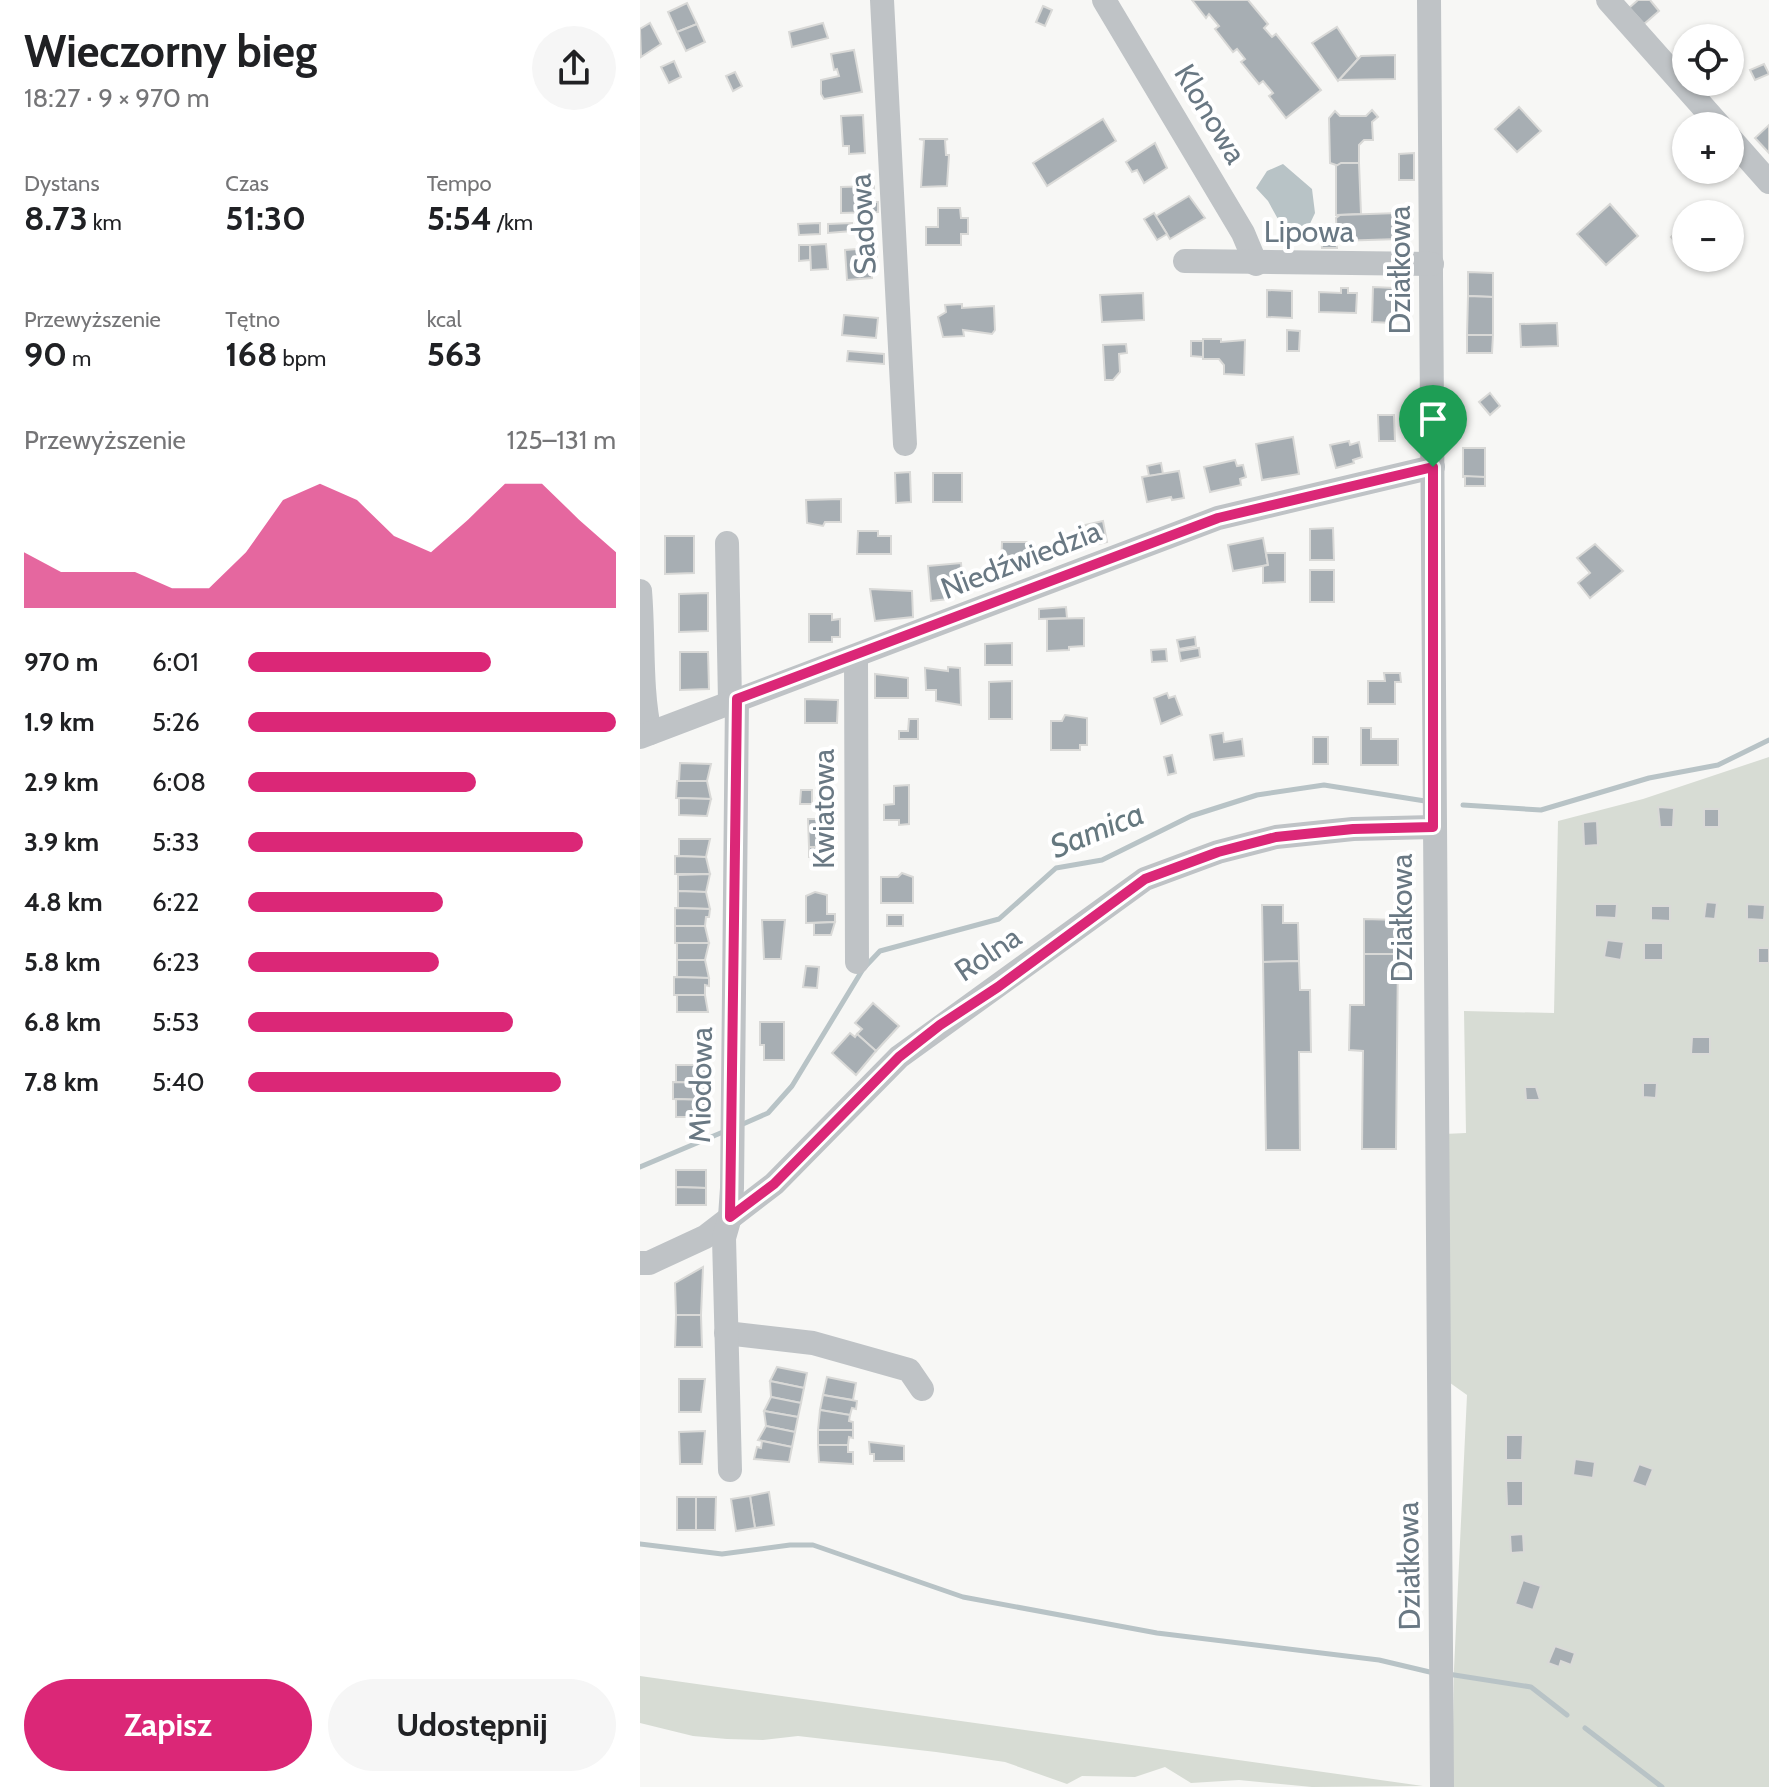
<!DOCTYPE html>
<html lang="pl">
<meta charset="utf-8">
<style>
:root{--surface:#fff;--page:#f6f6f6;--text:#202124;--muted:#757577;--accent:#db2777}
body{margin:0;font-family:Cabin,sans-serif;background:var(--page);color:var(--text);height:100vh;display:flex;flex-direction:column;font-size:30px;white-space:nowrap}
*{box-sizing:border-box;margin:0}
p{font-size:26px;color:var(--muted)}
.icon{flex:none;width:44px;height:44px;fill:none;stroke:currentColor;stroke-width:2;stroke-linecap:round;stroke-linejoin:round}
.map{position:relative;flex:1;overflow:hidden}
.drawer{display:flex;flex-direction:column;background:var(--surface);width:640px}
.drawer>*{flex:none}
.controls{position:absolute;left:1032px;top:24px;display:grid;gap:16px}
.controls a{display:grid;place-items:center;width:72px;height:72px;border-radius:50%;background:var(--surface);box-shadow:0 2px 6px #0004;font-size:40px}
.pin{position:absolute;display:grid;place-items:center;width:68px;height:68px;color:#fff;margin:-82px -34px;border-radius:50% 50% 50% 0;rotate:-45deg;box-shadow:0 0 8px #0007}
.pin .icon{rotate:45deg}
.round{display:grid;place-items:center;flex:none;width:84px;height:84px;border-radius:42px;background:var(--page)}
.overview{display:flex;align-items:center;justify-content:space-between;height:136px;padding:0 24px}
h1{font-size:44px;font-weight:800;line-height:60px}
.stats{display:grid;grid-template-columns:repeat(3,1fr);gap:12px;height:136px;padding:8px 24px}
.stats div{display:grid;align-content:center}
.stats b{font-size:34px;font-weight:800}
.stats small{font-size:22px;font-weight:400}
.stats p{font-size:22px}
.chart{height:224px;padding:16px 24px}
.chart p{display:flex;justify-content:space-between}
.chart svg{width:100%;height:144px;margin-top:8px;fill:var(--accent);opacity:.7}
.primary-button{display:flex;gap:16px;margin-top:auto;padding:16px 24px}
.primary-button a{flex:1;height:92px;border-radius:48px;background:var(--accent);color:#fff;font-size:32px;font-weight:800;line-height:92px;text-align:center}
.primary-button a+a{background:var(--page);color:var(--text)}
ul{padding:0 24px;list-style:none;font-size:26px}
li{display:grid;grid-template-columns:128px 96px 1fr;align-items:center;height:60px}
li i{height:20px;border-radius:10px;background:var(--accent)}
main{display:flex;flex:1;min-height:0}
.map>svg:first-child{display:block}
</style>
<main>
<section class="drawer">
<div class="overview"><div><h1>Wieczorny bieg</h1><p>18:27 · 9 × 970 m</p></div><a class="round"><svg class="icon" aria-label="share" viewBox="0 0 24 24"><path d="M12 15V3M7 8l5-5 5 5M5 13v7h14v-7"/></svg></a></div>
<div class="stats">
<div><p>Dystans</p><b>8.73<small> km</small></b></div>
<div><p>Czas</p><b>51:30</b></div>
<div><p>Tempo</p><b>5:54<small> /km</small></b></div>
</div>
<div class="stats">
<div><p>Przewyższenie</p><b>90<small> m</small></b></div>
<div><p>Tętno</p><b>168<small> bpm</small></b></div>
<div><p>kcal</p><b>563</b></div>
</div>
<div class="chart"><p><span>Przewyższenie</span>125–131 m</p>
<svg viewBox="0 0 160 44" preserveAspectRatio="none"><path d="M0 44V27L10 33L20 33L30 33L40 38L50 38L60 27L70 11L80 6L90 11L100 22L110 27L120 17L130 6L140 6L150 17L160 27V44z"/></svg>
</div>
<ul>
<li><b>970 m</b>6:01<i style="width:66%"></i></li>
<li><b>1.9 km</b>5:26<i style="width:100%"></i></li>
<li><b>2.9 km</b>6:08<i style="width:62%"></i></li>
<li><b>3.9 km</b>5:33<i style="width:91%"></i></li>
<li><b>4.8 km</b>6:22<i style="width:53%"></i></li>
<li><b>5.8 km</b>6:23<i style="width:52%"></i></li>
<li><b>6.8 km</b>5:53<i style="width:72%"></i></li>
<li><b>7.8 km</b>5:40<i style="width:85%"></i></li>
</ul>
<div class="primary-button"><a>Zapisz</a><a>Udostępnij</a></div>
</section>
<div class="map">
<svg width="1129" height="1787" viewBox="0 0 1129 1787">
<rect width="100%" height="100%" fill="#f7f7f5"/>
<g fill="#d7dcd4">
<polygon points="1129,757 1129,1787 812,1787 814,1669 827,1395 806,1380 804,1134 826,1133 824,1011 914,1013 918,821 1003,799"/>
<polygon points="0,1676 783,1786 672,1787 599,1780 551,1783 525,1767 495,1777 442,1776 427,1784 365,1762 296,1752 158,1736 123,1740 87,1739 53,1736 0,1723"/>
</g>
<polygon fill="#b8c3c6" points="643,164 672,189 675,213 667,230 656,233 644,230 628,201 616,188 627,171"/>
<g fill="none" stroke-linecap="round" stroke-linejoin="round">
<g stroke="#b8c3c6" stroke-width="5">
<polyline points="823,805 901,810 1009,778 1078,765 1129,740"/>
<polyline points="103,1124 128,1113 152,1086 223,969 240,951 359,919 416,868 462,860 551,816 617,795 684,785 785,801"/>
<polyline points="0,1167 83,1132"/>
<polyline points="0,1544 82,1554 150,1545 173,1545 323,1597 517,1633 739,1660 794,1673"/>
<polyline points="808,1674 891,1687 927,1715"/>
<polyline points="945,1728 1022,1787"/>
</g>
</g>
<g fill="#a7aeb3" stroke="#d9d9d7" stroke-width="2">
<polygon points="552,0 608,0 628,24 624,28 632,37 636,34 681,90 646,118 629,96 633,93 623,81 619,84 601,62 605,59 597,49 593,52 575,29 579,26 569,14 566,18"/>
<polygon points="998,0 1010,0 1019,11 1004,24 989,8"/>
<polygon points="47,3 57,24 37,32 28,12"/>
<polygon points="403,6 412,10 405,26 396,22"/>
<polygon points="10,23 21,44 1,57 0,29"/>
<polygon points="183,23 188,38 152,47 149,32"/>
<polygon points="57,24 65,42 46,51 37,32"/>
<polygon points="697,27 718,59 698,81 672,43"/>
<polygon points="214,50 222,92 184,99 181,94 181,80 199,76 197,69 194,70 191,54"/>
<polygon points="755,55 755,79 699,80 721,56"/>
<polygon points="34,61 41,77 29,83 21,67"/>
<polygon points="1124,64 1129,74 1115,80 1110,70"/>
<polygon points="95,72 102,86 93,91 86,76"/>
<polygon points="879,107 901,131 877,152 855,129"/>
<polygon points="732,110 738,117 732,122 733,140 724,140 719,145 719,163 699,166 690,163 689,118 695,111 700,116 726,116"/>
<polygon points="223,115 225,153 209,154 209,146 203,146 201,116"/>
<polygon points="463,119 476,141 407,186 393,163"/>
<polygon points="1129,125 1129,153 1115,138"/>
<polygon points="279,139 308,139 305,140 306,155 309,155 307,186 281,187 284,140"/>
<polygon points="515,143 527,168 504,183 497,170 492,172 486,162"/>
<polygon points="774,153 774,180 759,180 759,154"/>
<polygon points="701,163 719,163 721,214 696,215 696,166"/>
<polygon points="234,186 234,202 238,202 238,212 201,213 201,187"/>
<polygon points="549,196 565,218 530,239 516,216"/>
<polygon points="970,204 998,236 966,265 937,234"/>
<polygon points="298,208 320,208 321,218 328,218 328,234 321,234 321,245 286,245 286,227 298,227"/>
<polygon points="514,213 527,234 517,240 504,219"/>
<polygon points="758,213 759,239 697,241 696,218 700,215"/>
<polygon points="180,223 180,234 159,235 158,224"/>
<polygon points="212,223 212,231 188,233 188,224"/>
<polygon points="1041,227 1046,233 1046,254 1031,237"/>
<polygon points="696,233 697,248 682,248 681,234"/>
<polygon points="186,244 188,269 171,270 170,245"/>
<polygon points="159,245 170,245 170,260 159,261"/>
<polygon points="230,248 232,278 207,280 205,250"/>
<polygon points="230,248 236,248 238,272 232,272"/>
<polygon points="828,272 853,273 853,297 828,296"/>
<polygon points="733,287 754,288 757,304 754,304 753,323 732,322"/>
<polygon points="701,288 708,288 708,293 717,293 716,313 679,312 679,292 701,293"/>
<polygon points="627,290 652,291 652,318 627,317"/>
<polygon points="503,293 504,320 462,322 460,295"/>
<polygon points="828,296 853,297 853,335 827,335"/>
<polygon points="322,304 322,308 354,306 355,330 352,334 323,330 324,336 303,337 298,317 306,312 305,305"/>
<polygon points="204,315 238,318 236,338 202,335"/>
<polygon points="917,323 918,346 881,347 880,324"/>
<polygon points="647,330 660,331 659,351 647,351"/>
<polygon points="827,335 853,335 852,353 827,353"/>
<polygon points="563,339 581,339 581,342 605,340 604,375 584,374 584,365 579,359 563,359"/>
<polygon points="551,341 563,341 563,357 551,356"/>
<polygon points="486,344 487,353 479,354 480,372 473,380 465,380 463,345"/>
<polygon points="208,351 244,354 244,364 207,361"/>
<polygon points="850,393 860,406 850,415 839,402"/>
<polygon points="738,415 754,415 755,441 739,441"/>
<polygon points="653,437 659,474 622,480 616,444"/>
<polygon points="709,441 710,445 719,442 722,457 713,460 714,463 696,468 690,445"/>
<rect x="823" y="448" width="22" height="29"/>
<polygon points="595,460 597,466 603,465 606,477 600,479 601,485 570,492 564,467"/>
<polygon points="521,463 523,474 509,476 507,466"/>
<polygon points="539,471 544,498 532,500 531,497 507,502 502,477"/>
<polygon points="270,472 271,502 256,503 255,473"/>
<rect x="293" y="473" width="29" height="29"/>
<polygon points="825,476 845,477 845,486 825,486"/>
<polygon points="201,499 201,522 185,522 183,526 167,523 166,500"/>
<polygon points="463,521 467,542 450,546 445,525"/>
<polygon points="693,528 694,560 670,560 670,529"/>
<polygon points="218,531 238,531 238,536 251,536 251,554 217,554"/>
<polygon points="25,536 54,536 54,573 25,574"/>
<polygon points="623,538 628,565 593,571 588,545"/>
<polygon points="362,542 387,542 388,570 361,571"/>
<polygon points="955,544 983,571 950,598 938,583 950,573 937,558"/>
<polygon points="626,553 645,553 645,582 623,583 623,566 628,565"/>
<polygon points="321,563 323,588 307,589 308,599 291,601 288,566"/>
<rect x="670" y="570" width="24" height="32"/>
<polygon points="230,589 272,591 273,617 235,621"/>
<polygon points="68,593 68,631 39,632 39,594"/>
<polygon points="426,607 427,618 399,619 399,609"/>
<polygon points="169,614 192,614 192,620 200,619 200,637 192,637 192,642 169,642"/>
<polygon points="444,618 444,646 429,647 429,650 407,651 407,619"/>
<polygon points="555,637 556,646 539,649 537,640"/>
<polygon points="372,643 372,665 345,665 345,644"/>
<polygon points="559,648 560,657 541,661 539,651"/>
<polygon points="526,649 527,661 512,662 511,650"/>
<polygon points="40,652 68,652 69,689 40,690"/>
<polygon points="308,667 320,668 321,705 296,701 296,690 286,690 285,668 308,671"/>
<polygon points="744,673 760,673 761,682 755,682 755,704 728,704 728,681 745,681"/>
<polygon points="235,674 268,678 268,698 235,698"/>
<polygon points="372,681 372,719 349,719 349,682"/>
<polygon points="527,693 529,698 535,696 542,715 521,724 514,698"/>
<polygon points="165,699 198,700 197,723 165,723"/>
<polygon points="425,715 447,718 447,745 440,745 440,750 411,750 411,721 422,721"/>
<polygon points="269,719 278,719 278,739 259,739 259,731 268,731"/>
<polygon points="721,728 731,728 731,739 758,739 758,765 721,765"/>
<polygon points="583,733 584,742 602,739 604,756 574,760 570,735"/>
<rect x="673" y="737" width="15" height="27"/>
<polygon points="532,755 536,773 528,775 524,757"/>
<polygon points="40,763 71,764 67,781 39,781"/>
<polygon points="37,781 67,781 71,799 36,798"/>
<polygon points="269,785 269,824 259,825 259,820 244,820 244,805 254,804 254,786"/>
<polygon points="161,790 172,790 172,804 160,804"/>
<polygon points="39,798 71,799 67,816 39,815"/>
<polygon points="1018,807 1034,808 1033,827 1020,827"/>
<rect x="1064" y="809" width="15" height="18"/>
<polygon points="168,819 193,819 193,827 196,827 194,847 169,847"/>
<polygon points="957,821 958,845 944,846 943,822"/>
<polygon points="39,839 70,839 66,857 39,856"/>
<rect x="169" y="847" width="25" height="10"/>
<polygon points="35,856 66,857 70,874 35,874"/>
<polygon points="262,873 273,877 273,903 241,903 241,877 258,877"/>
<polygon points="70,874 66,892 38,891 38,875"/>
<polygon points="38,891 66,892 70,909 38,908"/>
<polygon points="175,892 187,895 187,914 195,914 195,922 166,923 166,896"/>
<polygon points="1066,902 1077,903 1075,919 1064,918"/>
<polygon points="955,904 977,904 976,918 955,917"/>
<polygon points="1107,904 1125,905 1124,920 1107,919"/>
<polygon points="622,905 643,905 643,923 658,923 659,961 623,962"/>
<polygon points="1011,906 1030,906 1030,921 1011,920"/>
<polygon points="35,908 70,909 69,917 66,917 65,926 35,926"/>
<rect x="247" y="915" width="16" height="11"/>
<polygon points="724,919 758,920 758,954 724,954"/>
<polygon points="122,920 145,920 141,959 124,959"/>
<polygon points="195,922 191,935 174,935 174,923"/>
<polygon points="35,926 65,926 69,943 35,943"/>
<polygon points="967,940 984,942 981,960 964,957"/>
<polygon points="37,943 69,943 65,960 37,960"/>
<rect x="1004" y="943" width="19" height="17"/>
<rect x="1118" y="948" width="11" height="15"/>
<polygon points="724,954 758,954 756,1149 722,1149 723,1051 709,1050 710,1005 724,1005"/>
<polygon points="37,960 65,960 69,978 37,977"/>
<polygon points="659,961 660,990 670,990 671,1052 659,1052 660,1150 626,1150 623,962"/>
<polygon points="166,966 179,967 177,988 163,987"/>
<polygon points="34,977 69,978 69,986 65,985 65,995 34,995"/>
<polygon points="37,995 65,995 68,1012 37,1012"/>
<polygon points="233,1003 259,1026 236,1051 217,1034 222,1029 215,1023"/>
<polygon points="120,1022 144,1022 144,1060 124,1060 124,1045 120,1045"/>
<polygon points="210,1033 215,1037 217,1034 236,1051 216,1075 192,1053"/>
<polygon points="1052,1037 1070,1037 1070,1054 1051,1054"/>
<polygon points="36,1065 68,1065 64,1083 36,1082"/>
<polygon points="33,1082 64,1083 67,1100 33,1099"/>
<polygon points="1003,1083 1017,1083 1016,1098 1003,1097"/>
<polygon points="885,1087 896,1087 900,1100 886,1100"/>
<polygon points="36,1099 67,1100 63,1117 36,1117"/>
<polygon points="36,1170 66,1170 66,1188 36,1187"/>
<polygon points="36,1187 66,1188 66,1205 36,1205"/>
<polygon points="63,1267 61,1315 36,1315 35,1283"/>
<polygon points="36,1315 61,1315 62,1347 35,1347"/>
<polygon points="137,1367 167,1373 164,1388 130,1381"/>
<polygon points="187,1377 216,1383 213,1400 183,1395"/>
<polygon points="39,1379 65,1379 61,1412 39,1412"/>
<polygon points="130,1381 164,1388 161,1403 131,1397"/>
<polygon points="183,1395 217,1401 216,1409 212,1408 210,1415 180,1410"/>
<polygon points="131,1397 161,1403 158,1417 124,1411"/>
<polygon points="180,1410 210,1415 209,1421 213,1422 213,1430 178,1430"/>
<polygon points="124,1411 158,1417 155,1432 126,1426"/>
<polygon points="126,1426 155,1432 152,1447 118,1440"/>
<polygon points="178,1430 213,1430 213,1438 209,1437 208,1445 178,1445"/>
<polygon points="65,1431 62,1464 40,1464 39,1432"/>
<polygon points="866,1435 883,1435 882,1460 866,1460"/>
<polygon points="122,1441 152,1447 149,1462 114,1459 117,1447 121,1448"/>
<polygon points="229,1442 264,1446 264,1461 234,1461 234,1454 230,1454"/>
<polygon points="178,1445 208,1445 208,1452 213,1452 213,1464 179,1462"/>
<polygon points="935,1459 955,1462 953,1478 933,1475"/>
<polygon points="999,1464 1013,1469 1006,1487 992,1482"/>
<polygon points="866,1481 883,1481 883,1506 867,1506"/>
<polygon points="129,1492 134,1525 115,1528 110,1496"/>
<polygon points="110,1496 115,1528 96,1531 91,1499"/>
<rect x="37" y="1497" width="19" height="33"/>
<polygon points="56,1497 76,1497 75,1530 56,1530"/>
<polygon points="883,1534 884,1552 871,1553 870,1535"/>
<polygon points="883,1580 901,1586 893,1610 875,1604"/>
<polygon points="915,1646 935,1653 931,1665 921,1661 919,1667 908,1663"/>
</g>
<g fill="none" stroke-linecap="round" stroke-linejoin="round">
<g stroke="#bfc3c6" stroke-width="24">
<polyline points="242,0 265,444"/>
<polyline points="464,0 603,233 616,264"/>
<polyline points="789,0 802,1787"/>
<polyline points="968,0 1080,126"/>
<polyline points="1090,138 1129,182"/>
<polyline points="545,261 792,264"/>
<polyline points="87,543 90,702"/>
<path d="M 0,591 C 4,638 0,688 10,733"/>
<polyline points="216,657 217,962"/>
<polyline points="0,737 578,518 793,467"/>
<polyline points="0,1263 9,1263 65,1237 134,1184 259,1057 505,879 578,852 636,837 713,829 793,827"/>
<polyline points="86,1333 173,1343 269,1370 282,1389"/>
<polyline points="90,1470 84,1238 90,1217 92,1188 97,699"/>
</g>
</g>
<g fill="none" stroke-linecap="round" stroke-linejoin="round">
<defs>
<polygon id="route" points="793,467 793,827 713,829 636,837 578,852 505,879 358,987 300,1025 259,1057 134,1184 90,1217 97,699 578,518"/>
</defs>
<use href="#route" stroke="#fff" stroke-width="16"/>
<use href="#route" stroke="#db2777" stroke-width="10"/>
</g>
<g text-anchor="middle" stroke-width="8" stroke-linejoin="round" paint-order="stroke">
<g font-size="30" fill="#697883" stroke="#fff">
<text transform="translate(570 114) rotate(59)" y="10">Klonowa</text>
<text transform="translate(223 224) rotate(-93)" y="10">Sadowa</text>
<text x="669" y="242">Lipowa</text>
<text transform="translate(760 270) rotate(-90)" y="10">Działkowa</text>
<text transform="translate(381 560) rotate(-21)" y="10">Niedźwiedzia</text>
<text transform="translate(184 809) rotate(-90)" y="10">Kwiatowa</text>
<text transform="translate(762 918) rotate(-90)" y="10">Działkowa</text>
<text transform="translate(348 954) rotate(-34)" y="10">Rolna</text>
<text transform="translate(61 1085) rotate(-89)" y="10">Miodowa</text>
<text transform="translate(769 1566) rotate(-91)" y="10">Działkowa</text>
</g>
<g font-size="32" font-style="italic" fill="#65787f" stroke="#fff">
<text transform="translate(457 830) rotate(-22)" y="11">Samica</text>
</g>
</g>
</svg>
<div class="controls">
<a><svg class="icon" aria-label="locate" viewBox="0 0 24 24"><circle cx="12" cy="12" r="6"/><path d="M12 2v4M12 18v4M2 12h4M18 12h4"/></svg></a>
<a>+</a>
<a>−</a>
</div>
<div class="pin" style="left:793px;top:467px;background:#1e9e55"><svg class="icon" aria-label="arrive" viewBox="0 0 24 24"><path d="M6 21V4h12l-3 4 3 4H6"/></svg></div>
</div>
</main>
